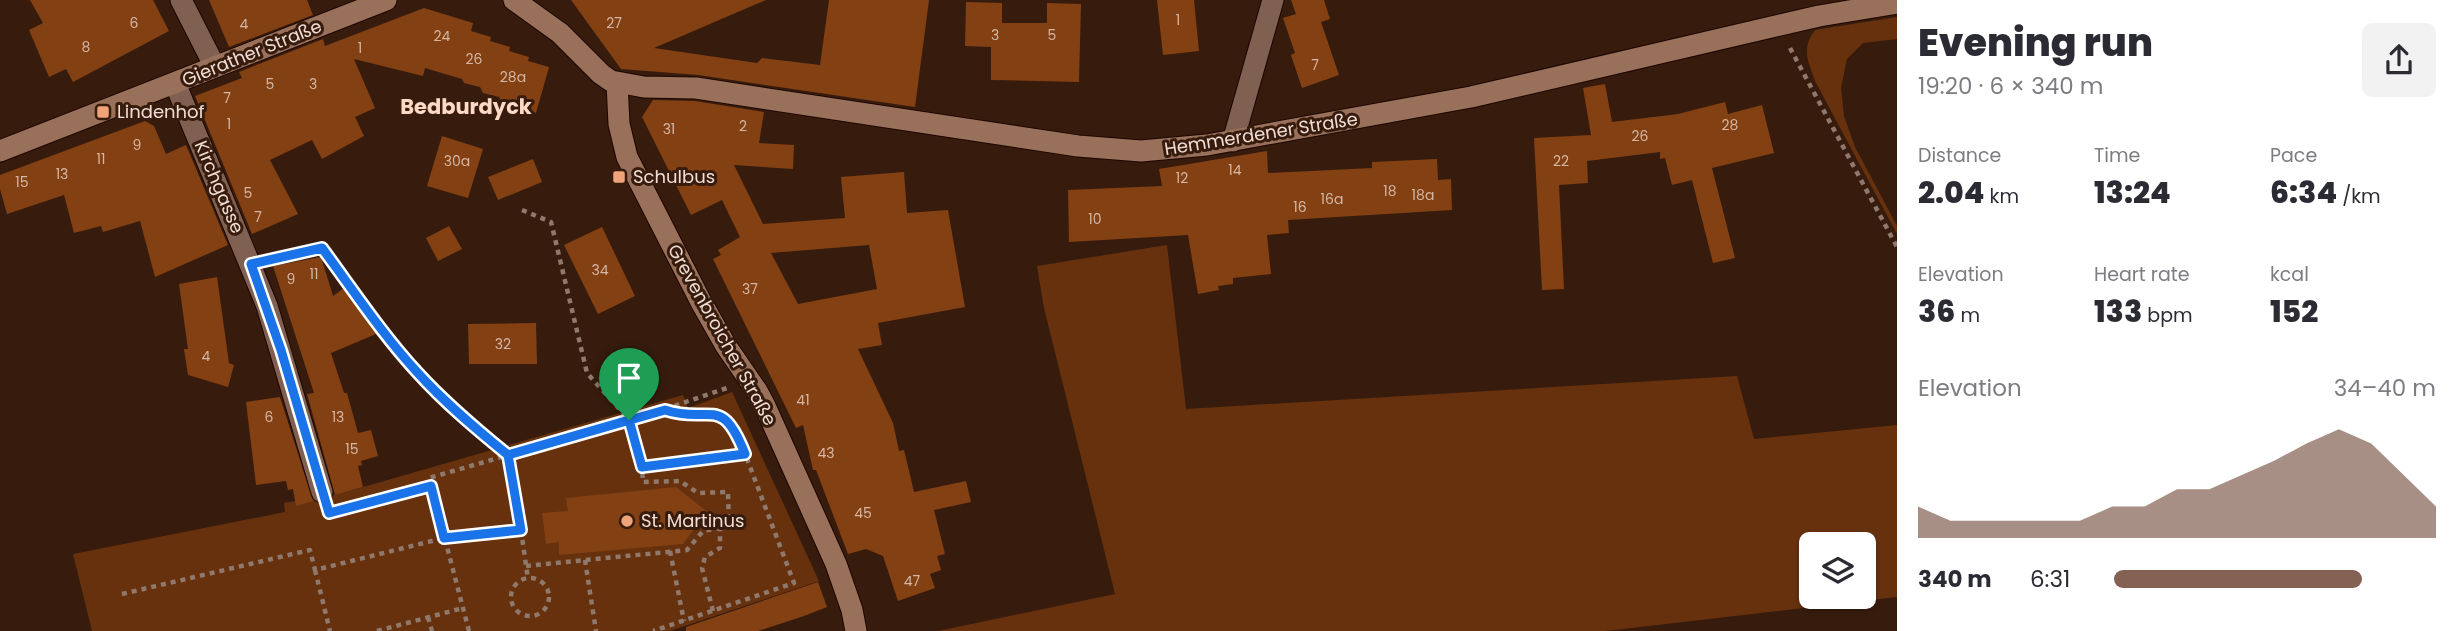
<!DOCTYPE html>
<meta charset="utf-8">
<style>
:root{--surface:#fff;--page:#f2f2f3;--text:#2b2b33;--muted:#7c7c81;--accent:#846152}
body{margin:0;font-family:Poppins,sans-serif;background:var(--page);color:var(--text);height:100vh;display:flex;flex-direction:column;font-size:26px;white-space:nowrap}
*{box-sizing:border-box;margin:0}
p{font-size:23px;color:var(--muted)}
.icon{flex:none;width:38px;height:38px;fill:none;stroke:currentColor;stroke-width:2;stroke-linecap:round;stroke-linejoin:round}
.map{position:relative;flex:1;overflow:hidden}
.details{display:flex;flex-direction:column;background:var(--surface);width:560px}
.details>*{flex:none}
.tools{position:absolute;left:1799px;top:532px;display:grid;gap:14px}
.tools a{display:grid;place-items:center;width:77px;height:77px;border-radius:10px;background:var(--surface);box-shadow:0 2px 5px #0004;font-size:35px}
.pin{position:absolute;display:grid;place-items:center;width:60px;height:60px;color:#fff;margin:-72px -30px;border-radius:50% 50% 50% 0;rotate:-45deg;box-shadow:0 0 7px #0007}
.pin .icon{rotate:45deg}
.round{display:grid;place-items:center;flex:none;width:74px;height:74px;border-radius:10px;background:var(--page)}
.headline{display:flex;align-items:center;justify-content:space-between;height:119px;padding:0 21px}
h1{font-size:38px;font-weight:800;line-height:52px}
.figures{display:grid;grid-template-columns:repeat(3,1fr);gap:10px;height:119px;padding:7px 21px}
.figures div{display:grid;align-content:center}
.figures b{font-size:30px;font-weight:800}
.figures small{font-size:19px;font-weight:400}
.figures p{font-size:19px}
.chart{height:196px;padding:14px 21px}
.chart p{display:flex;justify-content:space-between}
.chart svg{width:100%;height:126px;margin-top:7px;fill:var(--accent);opacity:.7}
ul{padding:0 21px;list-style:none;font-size:23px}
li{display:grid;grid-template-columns:112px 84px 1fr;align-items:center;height:52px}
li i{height:18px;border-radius:9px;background:var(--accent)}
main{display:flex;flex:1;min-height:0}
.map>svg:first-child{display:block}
</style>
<main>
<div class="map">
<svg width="1897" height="631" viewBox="0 0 1897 631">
<rect width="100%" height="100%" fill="#371c0d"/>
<g fill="#67310e" fill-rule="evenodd">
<path d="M 1897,17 L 1897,39 L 1863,43 L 1847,59 L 1841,88 L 1844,116 L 1855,147 L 1897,226 L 1897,234 L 1815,81 C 1808,60 1801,49 1815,30 Z"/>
<path d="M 1167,245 L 1186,409 L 1737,376 L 1754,439 L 1897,425 L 1897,597 L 1606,631 L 938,631 L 1115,594 L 1044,308 L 1037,266 ZM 1811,544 L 1864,544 L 1864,597 L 1811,597 Z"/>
<polygon points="732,392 819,581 670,631 92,631 73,554 285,512 284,503 339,494 683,395 688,408"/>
</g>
<g fill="#834013" fill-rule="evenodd">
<polygon points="30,0 153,0 169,31 73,82 66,69 49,77 29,30 43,23"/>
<polygon points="209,0 307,0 313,15 229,47"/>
<polygon points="571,0 766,0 654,48 757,63 762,58 820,65 829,0 929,0 915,107 698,75 621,69"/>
<polygon points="1157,0 1194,0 1199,51 1163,55"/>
<polygon points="1291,0 1324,0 1330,19 1321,22 1339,75 1302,88 1291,55 1295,53 1283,18 1296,14"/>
<polygon points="966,2 1002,3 1002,23 1047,23 1047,3 1081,4 1079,82 991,80 991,47 965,46"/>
<polygon points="424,8 473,23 471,31 491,37 490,41 510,47 509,51 529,57 528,61 549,67 536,113 502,103 499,97 483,93 480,87 464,83 462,79 425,68 423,76 354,59 375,108 355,117 364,136 322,159 312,140 270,160 298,214 252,234 195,96 242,78 239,72 323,39 325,46"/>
<polygon points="1605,84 1612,122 1678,114 1725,102 1728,114 1762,105 1774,153 1712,168 1735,258 1713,263 1692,180 1672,185 1665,158 1660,159 1660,152 1587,161 1588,183 1559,185 1564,289 1542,290 1534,138 1591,135 1583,88"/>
<path d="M 653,100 L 695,101 L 764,112 L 759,143 L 794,145 L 793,169 L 734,165 L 763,224 L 845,218 L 841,177 L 904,172 L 907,213 L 948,210 L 965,307 L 878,323 L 882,345 L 858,349 L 893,423 L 899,451 L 904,450 L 914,492 L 966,481 L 971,502 L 934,510 L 945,554 L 937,556 L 941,570 L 930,574 L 935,588 L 898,601 L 883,556 L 866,549 L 848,554 L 816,470 L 813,470 L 803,425 L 796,428 L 713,259 L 721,255 L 718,250 L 740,237 L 722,200 L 691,215 L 642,117 ZM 869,245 L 877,289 L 798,304 L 771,253 Z"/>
<polygon points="145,121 154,126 166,154 186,145 228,245 155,277 140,221 103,232 101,226 74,233 64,195 7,214 0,189 0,175"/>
<polygon points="442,136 483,149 468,198 427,186"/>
<polygon points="1267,151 1268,173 1372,168 1372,162 1437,159 1438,180 1451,179 1452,210 1288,220 1289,233 1267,235 1271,274 1233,278 1233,284 1218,286 1219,290 1198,294 1188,235 1069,242 1068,190 1162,186 1159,169"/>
<polygon points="533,159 542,182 498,200 488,177"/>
<polygon points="449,226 462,249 438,261 426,238"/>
<polygon points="602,227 635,296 598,314 564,245"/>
<polygon points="321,257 333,296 344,288 376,334 331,353 344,393 347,393 358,433 371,430 378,456 361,461 362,465 358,466 363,487 335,495 307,394 314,393 273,266"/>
<polygon points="217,277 229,363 234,365 228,387 188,375 184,349 188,349 179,284"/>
<polygon points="536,323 537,364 469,364 468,324"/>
<polygon points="280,397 313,501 296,506 293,489 288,490 286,481 256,485 246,402"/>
<polygon points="676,487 720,522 698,524 683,544 559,555 559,542 546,544 542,513 568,511 566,498"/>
<polygon points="818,582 827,607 804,616 758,631 686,631 686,627"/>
</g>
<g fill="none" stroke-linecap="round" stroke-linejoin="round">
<defs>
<g id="street">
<polyline points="181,0 215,67"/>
<polyline points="175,83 267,306 322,492"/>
<polyline points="1233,141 1273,0"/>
</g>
<g id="secondary">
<polyline points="514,0 560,33 601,74 611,81 644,87 696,88 1078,146 1141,151 1207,145 1471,97 1819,16 1897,3"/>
<polyline points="617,83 619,124 627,157 701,302 726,346 757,391 765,406 836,564 852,610 856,631"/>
<polyline points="0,151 386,0"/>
</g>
</defs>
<use href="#street" stroke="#1d0600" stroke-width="23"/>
<use href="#secondary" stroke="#1d0600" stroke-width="23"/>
<g stroke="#8f786c" stroke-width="4.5" stroke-dasharray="5 5" stroke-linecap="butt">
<polyline points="1790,48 1897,247"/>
<polyline points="522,210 551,222 587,373 629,420 642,467"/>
<polyline points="665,409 727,388"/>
<polyline points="339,511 431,486"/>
<polyline points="521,530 528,579"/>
<polyline points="670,551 684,621"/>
<polyline points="585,560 596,631"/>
<polyline points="526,566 687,550 703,531 729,526 728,492 698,493 680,481 643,482 642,467 745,454"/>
<polyline points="315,570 330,631"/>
<circle cx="530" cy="597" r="19"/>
<path d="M 122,594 L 310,550 L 315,570 L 444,538 L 521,530 L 508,455 C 476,429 445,403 417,372 C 382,334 353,290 322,249 L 274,259"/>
<polyline points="713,611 702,568 705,557 720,548 720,528"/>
<polyline points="428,617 432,631"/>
<polyline points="377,631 463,608"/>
<path d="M 469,631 L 429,478 L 665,410 C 691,418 722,404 738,435 L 794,583 L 653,631"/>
</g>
<use href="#street" stroke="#806151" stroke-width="21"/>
<use href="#secondary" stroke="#99705a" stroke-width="21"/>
</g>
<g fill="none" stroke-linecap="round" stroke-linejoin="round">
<defs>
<path id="route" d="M 629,420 L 508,455 C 476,429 445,403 417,372 C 382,334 353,290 322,248 L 251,264 L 281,350 L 329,513 L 431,486 L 444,538 L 521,530 L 508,455 L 665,410 C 711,425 721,393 745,454 L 642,467 L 629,420"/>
</defs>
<use href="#route" stroke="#fff" stroke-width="14"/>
<use href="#route" stroke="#1a73e8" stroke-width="9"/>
</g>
<g fill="#f0a378" stroke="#371c0d" stroke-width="2.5">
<rect x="96" y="105" width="14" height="14" rx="3.5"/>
<rect x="612" y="170" width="14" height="14" rx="3.5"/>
<circle cx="627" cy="521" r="7"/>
</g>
<g text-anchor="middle" stroke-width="6" stroke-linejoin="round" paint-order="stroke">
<g font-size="14" fill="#d5b6a4">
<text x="1178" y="25">1</text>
<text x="134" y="28">6</text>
<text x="614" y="28">27</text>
<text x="244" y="29">4</text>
<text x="995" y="40">3</text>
<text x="1052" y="40">5</text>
<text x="442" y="41">24</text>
<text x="86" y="52">8</text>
<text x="360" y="53">1</text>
<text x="474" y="64">26</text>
<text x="1315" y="70">7</text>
<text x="513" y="82">28a</text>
<text x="270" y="89">5</text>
<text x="313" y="89">3</text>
<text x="227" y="103">7</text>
<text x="229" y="129">1</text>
<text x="1730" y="130">28</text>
<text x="743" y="131">2</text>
<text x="669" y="134">31</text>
<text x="1640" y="141">26</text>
<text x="137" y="150">9</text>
<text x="101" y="164">11</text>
<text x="457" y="166">30a</text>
<text x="1561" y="166">22</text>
<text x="1235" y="175">14</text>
<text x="62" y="179">13</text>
<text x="1182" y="183">12</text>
<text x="22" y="187">15</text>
<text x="1390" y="196">18</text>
<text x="248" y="198">5</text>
<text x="1423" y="200">18a</text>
<text x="1332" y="204">16a</text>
<text x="1300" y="212">16</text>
<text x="258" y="222">7</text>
<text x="1095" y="224">10</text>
<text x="600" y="275">34</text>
<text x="314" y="279">11</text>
<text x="291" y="284">9</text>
<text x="750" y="294">37</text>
<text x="503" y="349">32</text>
<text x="206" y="361">4</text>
<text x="803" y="405">41</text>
<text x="269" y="422">6</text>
<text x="338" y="422">13</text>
<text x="352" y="454">15</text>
<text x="826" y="458">43</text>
<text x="863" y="518">45</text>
<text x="912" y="586">47</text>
</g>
<g font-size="18" fill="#f0ddd4" stroke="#371c0d">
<text transform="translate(252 53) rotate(-22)" y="6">Gierather Straße</text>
<text transform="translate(1261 134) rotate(-9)" y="6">Hemmerdener Straße</text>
<text transform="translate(219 187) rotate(67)" y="6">Kirchgasse</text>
<text transform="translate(722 335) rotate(61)" y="6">Grevenbroicher Straße</text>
</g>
<g font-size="18" fill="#f0ddd4" stroke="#371c0d" text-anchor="start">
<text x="117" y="118">Lindenhof</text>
<text x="633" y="183">Schulbus</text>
<text x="641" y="527">St. Martinus</text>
</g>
<g font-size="21" font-weight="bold" fill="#fdd9c6" stroke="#371c0d">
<text x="466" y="114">Bedburdyck</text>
</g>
</g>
</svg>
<div class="tools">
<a><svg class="icon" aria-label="layers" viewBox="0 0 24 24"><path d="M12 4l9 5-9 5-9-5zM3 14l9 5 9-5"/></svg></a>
</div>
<div class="pin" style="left:629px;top:420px;background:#1e9e55"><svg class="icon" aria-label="arrive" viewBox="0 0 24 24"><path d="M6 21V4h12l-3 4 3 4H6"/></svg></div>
</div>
<section class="details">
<div class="headline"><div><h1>Evening run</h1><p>19:20 · 6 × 340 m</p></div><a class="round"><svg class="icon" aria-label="share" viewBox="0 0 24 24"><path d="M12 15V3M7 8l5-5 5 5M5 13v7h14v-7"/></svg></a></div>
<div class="figures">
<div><p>Distance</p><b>2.04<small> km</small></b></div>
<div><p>Time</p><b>13:24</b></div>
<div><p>Pace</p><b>6:34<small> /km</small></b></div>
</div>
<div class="figures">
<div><p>Elevation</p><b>36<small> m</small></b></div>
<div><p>Heart rate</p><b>133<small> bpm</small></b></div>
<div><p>kcal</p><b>152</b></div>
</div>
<div class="chart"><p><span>Elevation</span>34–40 m</p>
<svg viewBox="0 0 160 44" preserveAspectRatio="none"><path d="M0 44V33L10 38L20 38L30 38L40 38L50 38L60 33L70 33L80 27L90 27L100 22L110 17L120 11L130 6L140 11L150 22L160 33V44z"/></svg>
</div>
<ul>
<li><b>340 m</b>6:31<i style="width:77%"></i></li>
</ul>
</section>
</main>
